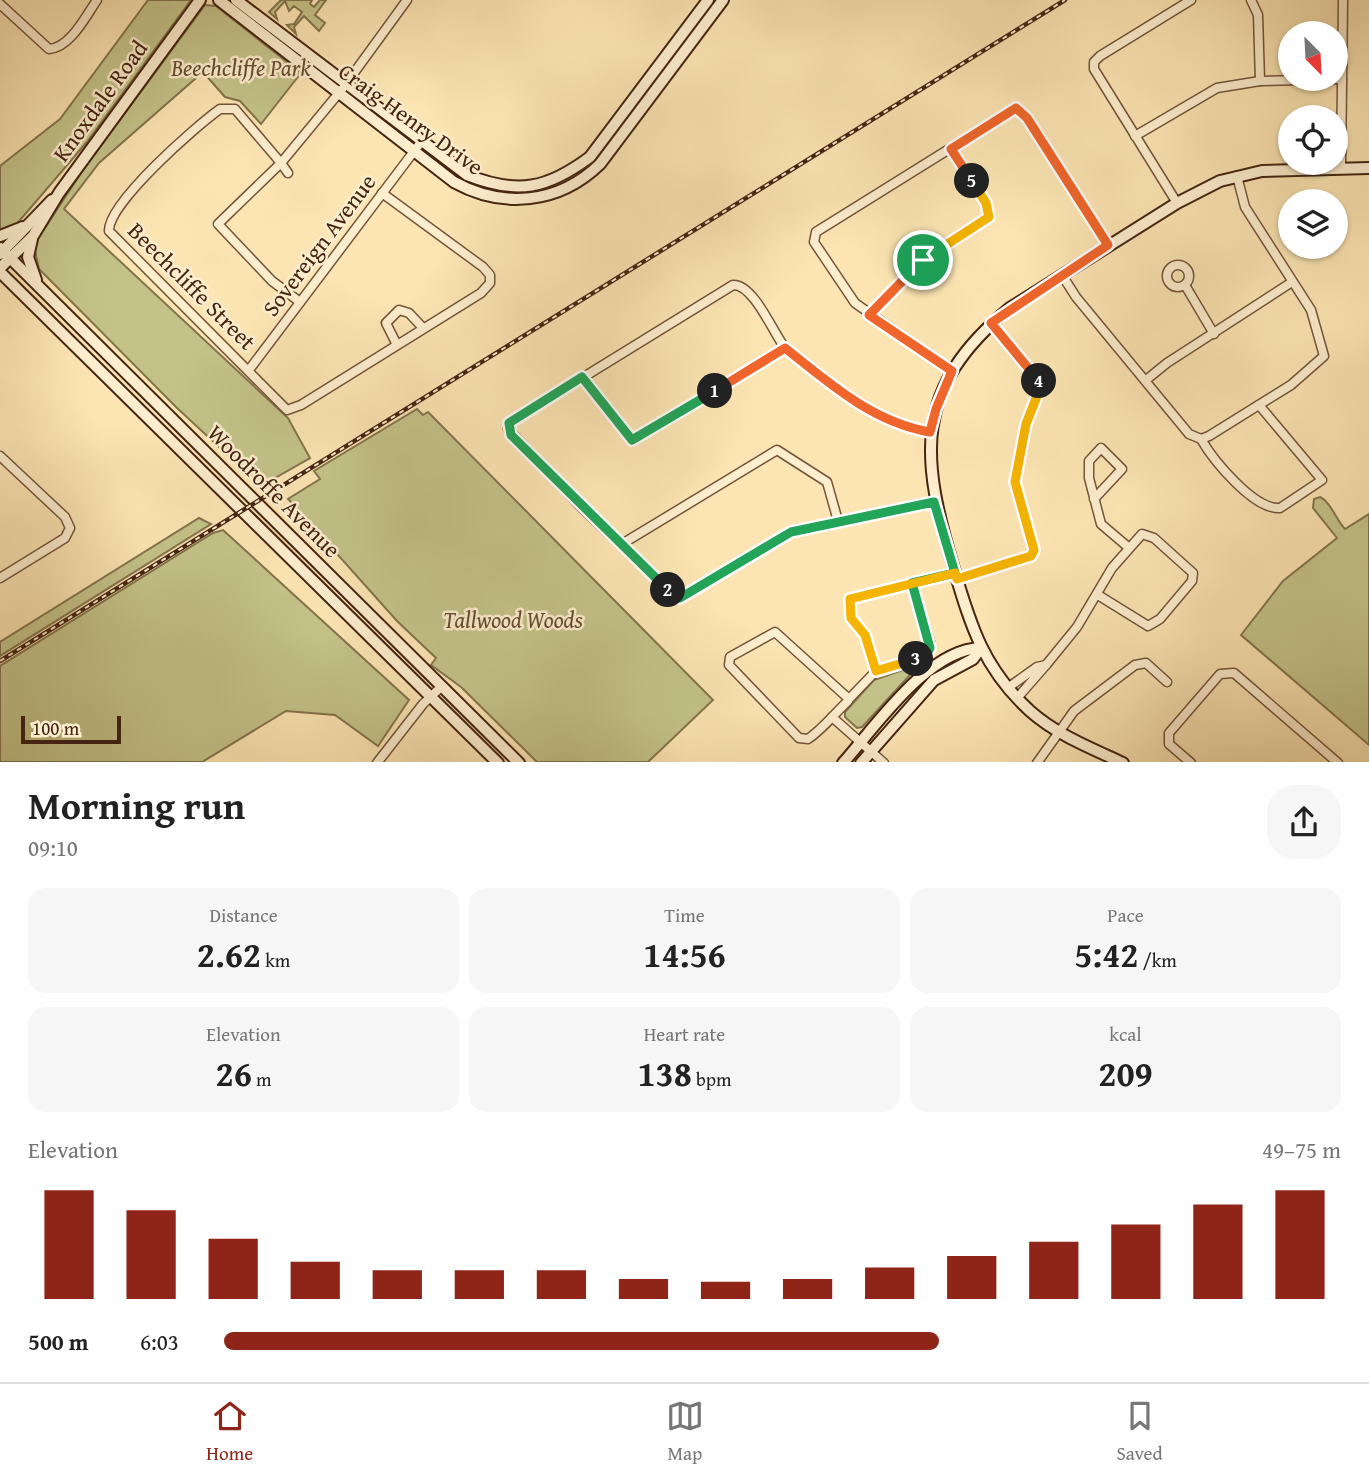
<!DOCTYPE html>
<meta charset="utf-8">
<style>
:root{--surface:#fff;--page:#f6f6f6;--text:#222;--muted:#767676;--line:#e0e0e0;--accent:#8f2418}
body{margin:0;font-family:"Gentium Book Plus",serif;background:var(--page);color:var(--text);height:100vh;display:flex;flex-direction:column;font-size:26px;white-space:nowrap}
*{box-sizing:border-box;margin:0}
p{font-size:23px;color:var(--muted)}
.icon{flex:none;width:38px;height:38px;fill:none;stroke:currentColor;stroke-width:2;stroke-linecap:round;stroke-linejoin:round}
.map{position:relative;height:762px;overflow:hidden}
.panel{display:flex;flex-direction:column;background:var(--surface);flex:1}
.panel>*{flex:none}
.needle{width:46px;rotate:156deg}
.controls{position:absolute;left:1278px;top:21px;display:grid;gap:14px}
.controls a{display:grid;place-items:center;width:70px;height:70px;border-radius:50%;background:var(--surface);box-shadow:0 2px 5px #0004;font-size:35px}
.scale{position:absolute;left:21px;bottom:18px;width:100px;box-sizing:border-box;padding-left:7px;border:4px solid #452511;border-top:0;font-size:19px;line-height:24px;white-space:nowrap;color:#452511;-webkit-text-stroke:5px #fdeece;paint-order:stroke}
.pin{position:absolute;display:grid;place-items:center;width:60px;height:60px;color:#fff;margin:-30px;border:4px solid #fff;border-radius:50%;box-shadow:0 2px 7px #0007}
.km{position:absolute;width:35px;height:35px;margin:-18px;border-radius:50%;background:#222;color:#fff;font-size:19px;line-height:35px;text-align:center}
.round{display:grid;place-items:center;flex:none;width:74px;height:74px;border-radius:28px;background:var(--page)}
.summary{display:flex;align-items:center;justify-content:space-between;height:119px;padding:0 28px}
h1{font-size:38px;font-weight:700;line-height:52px}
.stats{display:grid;grid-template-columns:repeat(3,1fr);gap:10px;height:119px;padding:7px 28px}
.stats div{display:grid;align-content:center;border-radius:18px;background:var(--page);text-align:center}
.stats b{font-size:35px;font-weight:700}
.stats small{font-size:19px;font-weight:400}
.stats p{font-size:19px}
.chart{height:196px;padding:14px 28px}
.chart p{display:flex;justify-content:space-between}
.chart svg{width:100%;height:126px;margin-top:7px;stroke:var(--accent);stroke-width:6}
ul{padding:0 28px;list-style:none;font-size:23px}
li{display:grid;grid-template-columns:112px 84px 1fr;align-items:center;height:52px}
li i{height:18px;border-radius:9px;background:var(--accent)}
.tab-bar{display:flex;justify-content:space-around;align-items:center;height:98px;border-top:2px solid var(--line);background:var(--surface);font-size:19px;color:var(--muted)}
.tab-bar a{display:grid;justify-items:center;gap:4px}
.tab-bar .selected{color:var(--accent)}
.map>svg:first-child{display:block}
</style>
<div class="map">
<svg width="1369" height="763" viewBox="0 0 1369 763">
<rect width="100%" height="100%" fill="#fce5b3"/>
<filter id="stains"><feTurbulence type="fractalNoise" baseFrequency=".00286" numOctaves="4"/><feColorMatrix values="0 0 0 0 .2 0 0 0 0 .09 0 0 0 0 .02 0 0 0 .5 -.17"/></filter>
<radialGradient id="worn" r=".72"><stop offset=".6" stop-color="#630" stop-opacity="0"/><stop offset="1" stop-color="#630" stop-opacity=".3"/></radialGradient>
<g fill="#c3c389" stroke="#84744d" stroke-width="2">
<polygon points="148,0 191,0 87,142 15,226 0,230 0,166 60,119"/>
<polygon points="281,0 312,0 310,4 314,7 320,0 326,0 315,15 325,23 319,31 304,16 294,27 296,34 287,25 294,24 302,12 294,6 289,11 285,1 275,12 277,19 269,12"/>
<polygon points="205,5 216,6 301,73 261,124 240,101 225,97 203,72 99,163 64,209 288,418 310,458 261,486 176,407 39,269 35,251 37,240 83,170"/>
<polygon points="417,409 423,415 428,412 713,700 648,762 537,762 461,687 431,665 436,658 397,621 288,499 320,479 314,471"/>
<path d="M 1320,497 C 1331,502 1336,520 1345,529 L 1369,514 L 1369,745 L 1241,635 L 1283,581 L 1337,538 L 1313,508 L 1314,499 Z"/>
<polygon points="199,518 211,524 0,656 0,642"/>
<polygon points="223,530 409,700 378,746 335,715 286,711 202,762 0,762 0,666 213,533"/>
<polygon points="920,664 862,727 857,728 845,717 845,712 874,680"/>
</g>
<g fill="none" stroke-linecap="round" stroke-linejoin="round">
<defs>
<g id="street">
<polyline points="1251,0 1258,15 1260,81"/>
<path d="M 0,4 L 49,49 C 70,48 86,16 97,0"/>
<polyline points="1135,136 1217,88 1260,81 1342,79"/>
<polyline points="1341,168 1343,0"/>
<polyline points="288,173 281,163 218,224 272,281 300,302"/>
<path d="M 382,193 L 483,267 L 490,275 L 490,283 L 481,293 L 301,405 L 287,410 L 109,231 C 108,203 196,126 220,109 L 235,109 L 281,163 L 343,88 L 407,0"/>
<polyline points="1177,203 1094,69 1094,62 1100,56 1191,0"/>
<circle cx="1178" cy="276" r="11"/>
<polyline points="1062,275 1076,297 1189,434 1201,439 1209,436 1291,385 1324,356 1311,310 1245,207 1237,176"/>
<polyline points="1185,285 1214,334"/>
<polyline points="869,315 923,260 989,217 986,203 951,149"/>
<polyline points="397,345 386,323 399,310 409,313 423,328"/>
<polyline points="249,370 421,142"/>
<polyline points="952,371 855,303 814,242 816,232 1015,108 1027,118 1108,245"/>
<polyline points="582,377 632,440 785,348"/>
<polyline points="1146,380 1167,363 1292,282"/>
<path d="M 930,432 C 884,424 848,398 812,370 C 802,362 790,355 783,345 C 772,330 753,284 733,285 L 509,423 L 508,429 L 580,506 L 671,593 L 680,598 L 791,532 L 934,502"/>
<path d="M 1201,439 C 1213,460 1254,510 1280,508 L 1322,480 L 1259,405"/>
<polyline points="0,456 65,517 70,528 65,538 0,578"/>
<polyline points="1094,499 1122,469 1101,448 1089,461 1089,478 1101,524 1128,547"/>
<polyline points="622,544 777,450 827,482 838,521"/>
<polyline points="957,579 1024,559 1034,550 1015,483 1026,424 1041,386 991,323"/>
<polyline points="1046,665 1077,627 1112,568 1142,534 1154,538 1193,573 1192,581 1160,619 1148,626 1098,595"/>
<polyline points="876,671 865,635 851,618 850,599 955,573"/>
<polyline points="1009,687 1037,667 1046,665 1018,697"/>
<path d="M 849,699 L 775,632 L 730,657 L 729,665 L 799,738 L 808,739 C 823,729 835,713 848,701 L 849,699 L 876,671 L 928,653 L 930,642 L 912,583"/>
<polyline points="832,717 884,763"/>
<polyline points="377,763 423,704 441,687"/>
<polyline points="1037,763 1074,711 1135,665 1146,663 1167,682"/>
<polyline points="1191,763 1169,744 1169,733 1220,674 1234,673 1338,763"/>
</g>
<g id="secondary">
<path d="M 219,0 L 454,182 C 503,209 559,204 600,164 L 723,0"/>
<path d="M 236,0 L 467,175 C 518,195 547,189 590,157 L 708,0"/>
<polyline points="0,236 23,227"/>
<polyline points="32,239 28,257 36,280"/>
<polyline points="0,248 519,763"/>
<polyline points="0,254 52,200"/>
<polyline points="0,268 33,236 59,193 200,0"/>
<polyline points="0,272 498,763"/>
<path d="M 843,763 C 876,726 928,649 981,648"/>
<polyline points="861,763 934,680 973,659 981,648"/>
<path d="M 1123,763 C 1091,748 1057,735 1030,711 C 984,669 971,627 954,569 C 921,458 911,389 1010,308 L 1177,203 L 1220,181 L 1262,171 L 1369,168"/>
</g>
</defs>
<use href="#street" stroke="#73553a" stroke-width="11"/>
<use href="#secondary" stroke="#452511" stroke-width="14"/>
<use href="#street" stroke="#fdeece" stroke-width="8"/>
<use href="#secondary" stroke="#fdeece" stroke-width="10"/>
<defs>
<polyline id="rail" points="0,661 1065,0"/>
</defs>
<use href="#rail" stroke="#452511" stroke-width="4.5"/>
<use href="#rail" stroke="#fdeece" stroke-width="2" stroke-dasharray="5" stroke-linecap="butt"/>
</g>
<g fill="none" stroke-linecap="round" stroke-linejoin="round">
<defs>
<path id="split-1" d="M 715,391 L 785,348 C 829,383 872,422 930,432 L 936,409 L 952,371 L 869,315 L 923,260"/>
<polyline id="split-2" points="668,590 511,435 509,423 582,377 632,440 715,391"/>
<polyline id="split-3" points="668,590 680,598 791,532 934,502 955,573 912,583 930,648 925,656 916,659"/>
<polyline id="split-4" points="916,659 876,671 865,635 851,618 850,599 955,573 957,579 1031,556 1034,550 1015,482 1026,424 1041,386 1039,381"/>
<polyline id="split-5" points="972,181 951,149 1016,108 1027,118 1108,245 991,323 1039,381"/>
<polyline id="split-6" points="923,260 989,217 986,203 972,181"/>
</defs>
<use href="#split-1" stroke="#fff" stroke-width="14"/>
<use href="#split-2" stroke="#fff" stroke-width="14"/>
<use href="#split-3" stroke="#fff" stroke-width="14"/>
<use href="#split-4" stroke="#fff" stroke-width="14"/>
<use href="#split-5" stroke="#fff" stroke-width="14"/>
<use href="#split-6" stroke="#fff" stroke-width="14"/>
<use href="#split-1" stroke="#f0652b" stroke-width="9"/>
<use href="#split-2" stroke="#22a559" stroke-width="9"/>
<use href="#split-3" stroke="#22a559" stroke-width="9"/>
<use href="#split-4" stroke="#f5b400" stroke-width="9"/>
<use href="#split-5" stroke="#f0652b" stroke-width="9"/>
<use href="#split-6" stroke="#f5b400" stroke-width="9"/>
</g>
<g text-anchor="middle" stroke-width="5" stroke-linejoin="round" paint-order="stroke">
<g font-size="23" font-style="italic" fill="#644c2f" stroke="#fdeece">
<text x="241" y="76">Beechcliffe Park</text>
<text x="513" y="628">Tallwood Woods</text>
</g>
<g font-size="23" fill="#452511" stroke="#fdeece">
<text transform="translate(100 101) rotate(-54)" y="8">Knoxdale Road</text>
<text transform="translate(411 119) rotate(36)" y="8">Craig Henry Drive</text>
<text transform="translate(319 245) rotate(-53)" y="8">Sovereign Avenue</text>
<text transform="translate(192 286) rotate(45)" y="8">Beechcliffe Street</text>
<text transform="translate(274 491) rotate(45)" y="8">Woodroffe Avenue</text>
</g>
</g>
<rect width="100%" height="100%" filter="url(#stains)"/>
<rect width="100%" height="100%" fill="url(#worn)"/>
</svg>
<div class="controls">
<a><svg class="needle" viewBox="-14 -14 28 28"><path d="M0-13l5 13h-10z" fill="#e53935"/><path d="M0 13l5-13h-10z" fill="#767676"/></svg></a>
<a><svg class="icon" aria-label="locate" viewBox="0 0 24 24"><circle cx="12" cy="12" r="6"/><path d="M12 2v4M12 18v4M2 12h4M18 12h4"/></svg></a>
<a><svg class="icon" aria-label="layers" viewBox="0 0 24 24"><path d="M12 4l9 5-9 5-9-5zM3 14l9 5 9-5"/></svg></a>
</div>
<div class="scale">100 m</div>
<div class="pin" style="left:923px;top:260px;background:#1e9e55"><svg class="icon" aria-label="arrive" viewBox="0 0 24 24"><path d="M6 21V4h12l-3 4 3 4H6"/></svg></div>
<b class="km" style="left:715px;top:391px">1</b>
<b class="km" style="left:668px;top:590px">2</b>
<b class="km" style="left:916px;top:659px">3</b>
<b class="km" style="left:1039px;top:381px">4</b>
<b class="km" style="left:972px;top:181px">5</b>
</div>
<section class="panel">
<div class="summary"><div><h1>Morning run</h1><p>09:10</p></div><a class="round"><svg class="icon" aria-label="share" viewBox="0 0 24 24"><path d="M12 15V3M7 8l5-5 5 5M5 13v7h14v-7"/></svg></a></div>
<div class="stats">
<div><p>Distance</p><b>2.62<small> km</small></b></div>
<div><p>Time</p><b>14:56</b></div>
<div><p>Pace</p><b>5:42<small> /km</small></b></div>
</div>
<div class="stats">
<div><p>Elevation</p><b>26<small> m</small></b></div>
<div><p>Heart rate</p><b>138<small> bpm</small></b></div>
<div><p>kcal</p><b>209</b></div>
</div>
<div class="chart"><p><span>Elevation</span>49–75 m</p>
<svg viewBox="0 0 160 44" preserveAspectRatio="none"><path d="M5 44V6M15 44V13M25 44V23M35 44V31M45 44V34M55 44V34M65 44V34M75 44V37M85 44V38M95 44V37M105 44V33M115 44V29M125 44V24M135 44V18M145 44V11M155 44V6"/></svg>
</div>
<ul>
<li><b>500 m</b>6:03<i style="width:64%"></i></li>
</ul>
</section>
<nav class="tab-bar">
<a class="selected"><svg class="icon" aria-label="home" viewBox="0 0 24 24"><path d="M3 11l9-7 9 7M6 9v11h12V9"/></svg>Home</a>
<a><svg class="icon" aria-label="map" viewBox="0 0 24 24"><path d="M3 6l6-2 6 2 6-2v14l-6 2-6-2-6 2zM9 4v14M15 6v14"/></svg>Map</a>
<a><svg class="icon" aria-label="saved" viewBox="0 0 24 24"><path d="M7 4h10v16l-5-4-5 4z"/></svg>Saved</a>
</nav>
